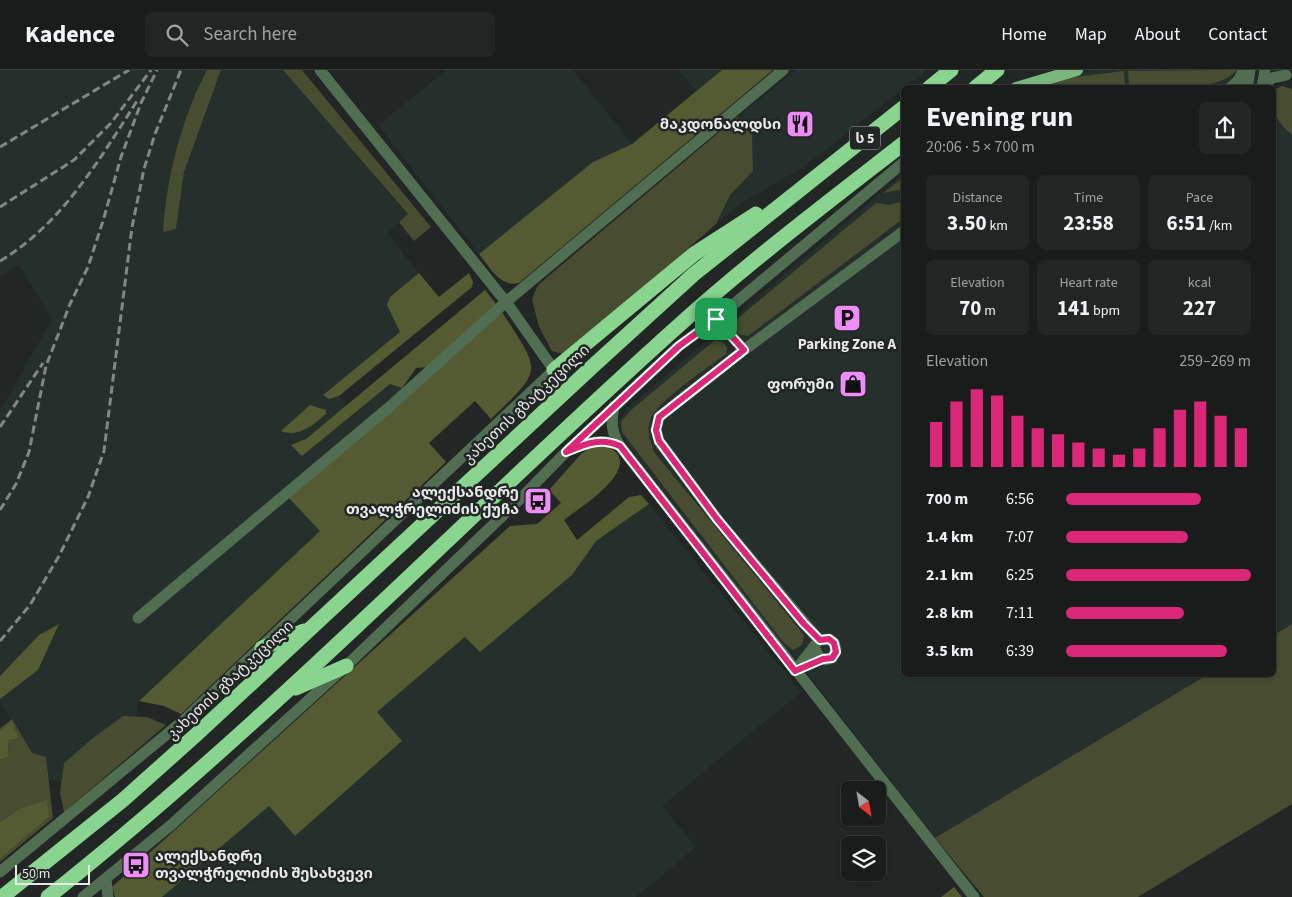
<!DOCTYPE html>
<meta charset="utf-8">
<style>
:root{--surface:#1a1c1c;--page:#232525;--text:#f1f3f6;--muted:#9fa1a3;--line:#383a3b;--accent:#db2777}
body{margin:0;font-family:"Source Sans 3","Noto Sans Georgian",sans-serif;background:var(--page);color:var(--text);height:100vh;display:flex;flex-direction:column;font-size:19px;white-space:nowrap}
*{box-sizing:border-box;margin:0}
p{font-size:16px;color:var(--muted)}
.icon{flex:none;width:28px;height:28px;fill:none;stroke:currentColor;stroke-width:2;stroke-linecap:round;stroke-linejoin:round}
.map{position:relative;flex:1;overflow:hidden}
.details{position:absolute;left:901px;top:15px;width:375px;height:592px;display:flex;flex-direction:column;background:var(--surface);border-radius:8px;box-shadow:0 1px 4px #0004,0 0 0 1px var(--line)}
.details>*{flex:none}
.needle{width:32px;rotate:149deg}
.fabs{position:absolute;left:841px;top:711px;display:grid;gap:10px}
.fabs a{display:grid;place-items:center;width:45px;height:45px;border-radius:8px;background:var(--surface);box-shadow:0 1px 4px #0004,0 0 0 1px var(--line);font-size:25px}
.scale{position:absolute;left:15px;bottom:12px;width:75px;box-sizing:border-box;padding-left:5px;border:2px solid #e8eae9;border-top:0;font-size:14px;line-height:18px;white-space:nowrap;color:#e8eae9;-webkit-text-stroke:4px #222625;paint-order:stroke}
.pin{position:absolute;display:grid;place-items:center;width:42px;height:42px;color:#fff;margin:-21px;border-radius:10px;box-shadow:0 2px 8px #0006}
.round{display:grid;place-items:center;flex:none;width:52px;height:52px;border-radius:8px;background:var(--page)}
.summary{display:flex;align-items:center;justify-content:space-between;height:85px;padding:0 25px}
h1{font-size:28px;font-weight:700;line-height:38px}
.stats{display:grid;grid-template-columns:repeat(3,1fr);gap:8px;height:85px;padding:5px 25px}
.stats div{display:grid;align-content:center;border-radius:8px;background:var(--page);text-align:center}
.stats b{font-size:21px;font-weight:700}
.stats small{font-size:14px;font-weight:400}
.stats p{font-size:14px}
.chart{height:140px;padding:10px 25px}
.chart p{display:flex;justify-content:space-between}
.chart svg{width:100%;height:90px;margin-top:5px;stroke:var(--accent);stroke-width:6}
ul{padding:0 25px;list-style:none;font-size:16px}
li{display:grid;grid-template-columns:80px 60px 1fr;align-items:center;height:38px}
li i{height:12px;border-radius:6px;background:var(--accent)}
header{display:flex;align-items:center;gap:30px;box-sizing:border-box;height:70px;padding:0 25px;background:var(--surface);border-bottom:1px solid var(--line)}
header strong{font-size:24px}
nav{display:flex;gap:28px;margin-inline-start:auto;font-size:18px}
.search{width:350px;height:45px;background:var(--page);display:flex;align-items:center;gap:12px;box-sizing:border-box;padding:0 18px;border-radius:8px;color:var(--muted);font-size:19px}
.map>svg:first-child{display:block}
</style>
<header>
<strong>Kadence</strong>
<div class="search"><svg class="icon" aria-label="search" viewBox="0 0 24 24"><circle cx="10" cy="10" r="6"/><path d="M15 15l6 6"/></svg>Search here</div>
<nav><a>Home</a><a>Map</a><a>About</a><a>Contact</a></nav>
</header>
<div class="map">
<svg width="1292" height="827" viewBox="0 0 1292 827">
<rect width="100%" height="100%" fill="#222625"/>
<g fill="#25302d">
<polygon points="0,0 207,0 200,13 176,84 165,134 164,162 176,159 184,102 221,0 283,0 408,145 387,163 419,203 390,227 387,235 401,262 325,323 323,325 334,328 339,326 347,336 305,369 302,386 390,314 402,318 288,427 320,461 139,630 136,647 123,646 93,668 64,693 61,712 47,710 46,687 32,683 0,632 0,629 38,600 59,554 39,565 0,606 0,341 52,249 19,195 0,206"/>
<polygon points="447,0 573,0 632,74 593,92 479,184 378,55"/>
<polygon points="679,0 722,0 696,21"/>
<polygon points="796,0 927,0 805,96 746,130 716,154 730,125 753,101 752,63 737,47"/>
<polygon points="1095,0 1242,0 1273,18 1025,18 1073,4"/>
<polygon points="1274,43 1277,50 1292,65 1292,554 1274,565"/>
<polygon points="904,103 904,605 1207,605 935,768 791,582 783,578 664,426 617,360 618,352 626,340 637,330"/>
<polygon points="649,434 801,622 662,736 696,777 636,827 162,827 269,736 295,766 402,672 377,642 466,567 480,582 572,505 596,471"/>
</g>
<g fill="#484d31">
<path d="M 207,0 L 221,0 L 184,102 L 176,159 L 163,162 C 166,109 182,47 207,0 Z"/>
<polygon points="283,0 302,0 431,157 414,171 399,152 408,144"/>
<path d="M 1237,0 C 1214,26 1163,10 1129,16 L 1128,1 Z"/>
<polygon points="1124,1 1125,16 1033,18 1075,7"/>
<path d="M 1282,16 L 1292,19 L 1292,65 C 1274,49 1274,44 1274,20 Z"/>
<polygon points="737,47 752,62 753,101 730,125 716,154 566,285 552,281 539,257 532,229 538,215"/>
<polygon points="904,107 904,119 883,123"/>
<polygon points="904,131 904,148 748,266 738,264 733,253 736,250 876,133 889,135"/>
<path d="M 715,270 L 723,272 L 727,278 L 726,284 C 708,298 656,331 650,351 C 646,361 651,372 654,382 L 799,559 L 804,566 L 802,575 L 793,580 L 783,572 L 622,362 L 621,352 L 630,341 Z"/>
<polygon points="1292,554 1292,734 1138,827 984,827 935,768 1207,605 1274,605 1274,565"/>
<polygon points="123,646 147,647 166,655 64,742 60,722 64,693 93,668"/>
<polygon points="12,649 32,683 46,687 53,748 0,792 0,789 49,747 19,739 0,752 0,690 9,687 8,671 19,668 12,652 0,661 0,658"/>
</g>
<g fill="#545b32">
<path d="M 722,0 L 773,0 L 519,213 C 500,218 489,196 479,184 L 593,92 L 632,74 Z"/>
<polygon points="419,203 439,227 469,203 473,212 472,217 339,326 329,329 323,325 400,262 387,235 390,227"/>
<polygon points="485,220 496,234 428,297 416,298 402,318 390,314 302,386 291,375 306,369"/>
<path d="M 502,242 C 541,303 544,298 491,349 L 475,331 L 429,373 L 446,392 L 181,644 L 164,636 L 139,631 L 320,461 L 288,427 Z"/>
<path d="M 310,335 L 326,340 L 326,344 C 313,355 299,368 281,361 Z"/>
<path d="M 593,376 C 603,376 612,376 618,385 C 631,406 578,439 564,450 L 577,470 L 629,427 L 641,425 L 649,434 L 596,471 L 572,505 L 480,582 L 465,567 L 377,642 L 402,671 L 295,766 L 269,736 L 162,827 L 115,827 L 112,817 L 510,456 L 537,454 L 561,433 L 549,420 L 581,384 Z"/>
<polygon points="59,554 38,600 0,629 0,606 39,565"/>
<polygon points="12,651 19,668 8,671 9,687 0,690 0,661"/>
<polygon points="47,730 49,747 0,789 0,752 19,739"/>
<polygon points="954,817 962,827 941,827"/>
</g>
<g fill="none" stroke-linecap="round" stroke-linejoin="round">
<g stroke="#516e53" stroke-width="11">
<polyline points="1262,17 1272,8 1286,5"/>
<polyline points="1230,18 1238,11 1244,0"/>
<polyline points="1247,18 1250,0"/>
<polyline points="1262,18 1265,0"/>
<polyline points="716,249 744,280"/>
<path d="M 614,336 C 611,352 611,362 620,376 L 974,827"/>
<path d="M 572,379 C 590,372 602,368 620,376"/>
<polyline points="138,548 387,339 506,232 783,0"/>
<polyline points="819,570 717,449 659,371 656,360 659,347 744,280 904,161"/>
<polyline points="795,601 819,570 829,569 834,573 836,579 832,588 825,590 819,587 815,579"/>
<polyline points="0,802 184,650 554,300 506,232 320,0"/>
<polyline points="106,809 108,827"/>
<polyline points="83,827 171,755 346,596 521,428 566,382 679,276 716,249 904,92"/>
</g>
<polyline stroke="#79b77e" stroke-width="12" points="1016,18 1077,0"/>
<g stroke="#89d48f" stroke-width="15">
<polyline points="929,18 951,0"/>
<polyline points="975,18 997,0"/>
<polyline points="554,300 694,184 756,144"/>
<polyline points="262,578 304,561"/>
<polyline points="296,618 346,596"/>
<polyline points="2,827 123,730 198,663 593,296 694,204 904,37"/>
<path d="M 48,827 C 270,651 466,446 677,257 C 749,192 827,133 904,73"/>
</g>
<g stroke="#838685" stroke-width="3" stroke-dasharray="8 4" stroke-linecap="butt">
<polyline points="0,77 129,0"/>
<polyline points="0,137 74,90 111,53 151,0"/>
<path d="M 0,191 C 62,154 99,90 137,31"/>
<polyline points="0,357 43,293"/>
<polyline points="0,440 16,414 29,382 46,296 70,234 88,197 103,151 121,87 141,33 157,0"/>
<polyline points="0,571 30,535 59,486 88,427 104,381 132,157 144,99 155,64 181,0"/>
</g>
</g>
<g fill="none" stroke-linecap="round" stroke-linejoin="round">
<defs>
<path id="route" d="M 716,249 L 744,280 L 659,347 L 656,360 L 659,371 L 717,449 L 804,554 L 820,570 L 829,569 L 834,573 L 836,582 L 832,588 L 823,589 L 795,601 L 620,376 C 600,367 585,374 566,382 L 679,276 Z"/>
</defs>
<use href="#route" stroke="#fff" stroke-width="10"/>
<use href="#route" stroke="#db2777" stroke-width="6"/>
</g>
<defs>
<symbol id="restaurant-square" viewBox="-11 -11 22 22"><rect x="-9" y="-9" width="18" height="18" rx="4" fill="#ee8cf8" stroke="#222625"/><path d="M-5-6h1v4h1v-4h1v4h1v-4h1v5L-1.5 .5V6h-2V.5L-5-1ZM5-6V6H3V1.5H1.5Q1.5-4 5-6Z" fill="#111"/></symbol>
<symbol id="parking-square" viewBox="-11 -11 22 22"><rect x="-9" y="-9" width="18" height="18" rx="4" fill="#ee8cf8" stroke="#222625"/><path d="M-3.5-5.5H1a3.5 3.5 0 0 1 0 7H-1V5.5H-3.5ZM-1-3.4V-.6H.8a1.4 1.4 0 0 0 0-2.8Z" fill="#111"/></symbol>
<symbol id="shop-square" viewBox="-11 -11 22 22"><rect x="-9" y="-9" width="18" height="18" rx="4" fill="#ee8cf8" stroke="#222625"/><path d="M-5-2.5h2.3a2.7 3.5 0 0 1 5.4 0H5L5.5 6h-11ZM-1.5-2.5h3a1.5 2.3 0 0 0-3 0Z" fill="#111"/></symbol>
<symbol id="bus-square" viewBox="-11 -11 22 22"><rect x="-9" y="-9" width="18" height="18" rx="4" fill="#ee8cf8" stroke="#222625"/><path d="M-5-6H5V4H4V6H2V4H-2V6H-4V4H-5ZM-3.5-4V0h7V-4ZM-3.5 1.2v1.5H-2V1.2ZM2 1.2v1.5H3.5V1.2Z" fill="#111"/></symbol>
</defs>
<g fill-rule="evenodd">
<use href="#restaurant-square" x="784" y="38" width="32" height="32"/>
<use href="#parking-square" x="831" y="232" width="32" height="32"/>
<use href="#shop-square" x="837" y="298" width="32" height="32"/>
<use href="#bus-square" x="522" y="415" width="32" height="32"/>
<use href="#bus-square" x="120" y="779" width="32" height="32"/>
</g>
<g text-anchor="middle" stroke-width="5" stroke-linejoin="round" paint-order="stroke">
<rect fill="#222625" stroke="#adafae" stroke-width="1" x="850" y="56.5" width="30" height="23" rx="4"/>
<g font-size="14" font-weight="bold" fill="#e8eae9">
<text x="865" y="73">ს 5</text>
</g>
<g font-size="15" font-weight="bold" fill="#e8eae9" stroke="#222625" text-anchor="end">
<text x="781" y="59">მაკდონალდსი</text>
<text x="847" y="279" text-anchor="middle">Parking Zone A</text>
<text x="834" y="319">ფორუმი</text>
<text x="519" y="427">ალექსანდრე<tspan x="519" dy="17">თვალჭრელიძის ქუჩა</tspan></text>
<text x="155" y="791" text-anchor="start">ალექსანდრე<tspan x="155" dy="17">თვალჭრელიძის შესახვევი</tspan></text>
</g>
<g font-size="15" fill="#e8eae9" stroke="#222625">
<text transform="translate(526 334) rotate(-43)" y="5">კახეთის გზატკეცილი</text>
<text transform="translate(230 610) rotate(-43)" y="5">კახეთის გზატკეცილი</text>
</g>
</g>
</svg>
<div class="fabs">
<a><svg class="needle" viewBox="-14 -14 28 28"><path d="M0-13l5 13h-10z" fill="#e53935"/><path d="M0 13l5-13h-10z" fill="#9fa1a3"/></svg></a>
<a><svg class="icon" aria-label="layers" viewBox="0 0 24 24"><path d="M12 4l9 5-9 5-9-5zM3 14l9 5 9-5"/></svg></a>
</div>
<div class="scale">50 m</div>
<div class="pin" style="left:716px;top:249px;background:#1e9e55"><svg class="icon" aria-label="arrive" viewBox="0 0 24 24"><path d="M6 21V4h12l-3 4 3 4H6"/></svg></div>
<section class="details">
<div class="summary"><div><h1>Evening run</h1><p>20:06 · 5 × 700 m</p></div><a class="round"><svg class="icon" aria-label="share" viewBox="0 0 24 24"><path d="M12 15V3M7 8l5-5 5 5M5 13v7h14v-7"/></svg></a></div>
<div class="stats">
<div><p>Distance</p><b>3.50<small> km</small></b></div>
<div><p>Time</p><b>23:58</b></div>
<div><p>Pace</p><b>6:51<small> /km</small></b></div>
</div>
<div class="stats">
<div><p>Elevation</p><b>70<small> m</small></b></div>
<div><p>Heart rate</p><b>141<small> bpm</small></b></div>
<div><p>kcal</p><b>227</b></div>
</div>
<div class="chart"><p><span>Elevation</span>259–269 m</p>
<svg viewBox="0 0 160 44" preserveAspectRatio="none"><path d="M5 44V22M15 44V12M25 44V6M35 44V9M45 44V19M55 44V25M65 44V28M75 44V32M85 44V35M95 44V38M105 44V35M115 44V25M125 44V16M135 44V12M145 44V19M155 44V25"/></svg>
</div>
<ul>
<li><b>700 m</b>6:56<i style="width:73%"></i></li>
<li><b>1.4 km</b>7:07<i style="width:66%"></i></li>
<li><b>2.1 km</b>6:25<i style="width:100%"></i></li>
<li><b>2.8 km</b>7:11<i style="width:64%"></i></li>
<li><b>3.5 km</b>6:39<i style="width:87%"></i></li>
</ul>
</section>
</div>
